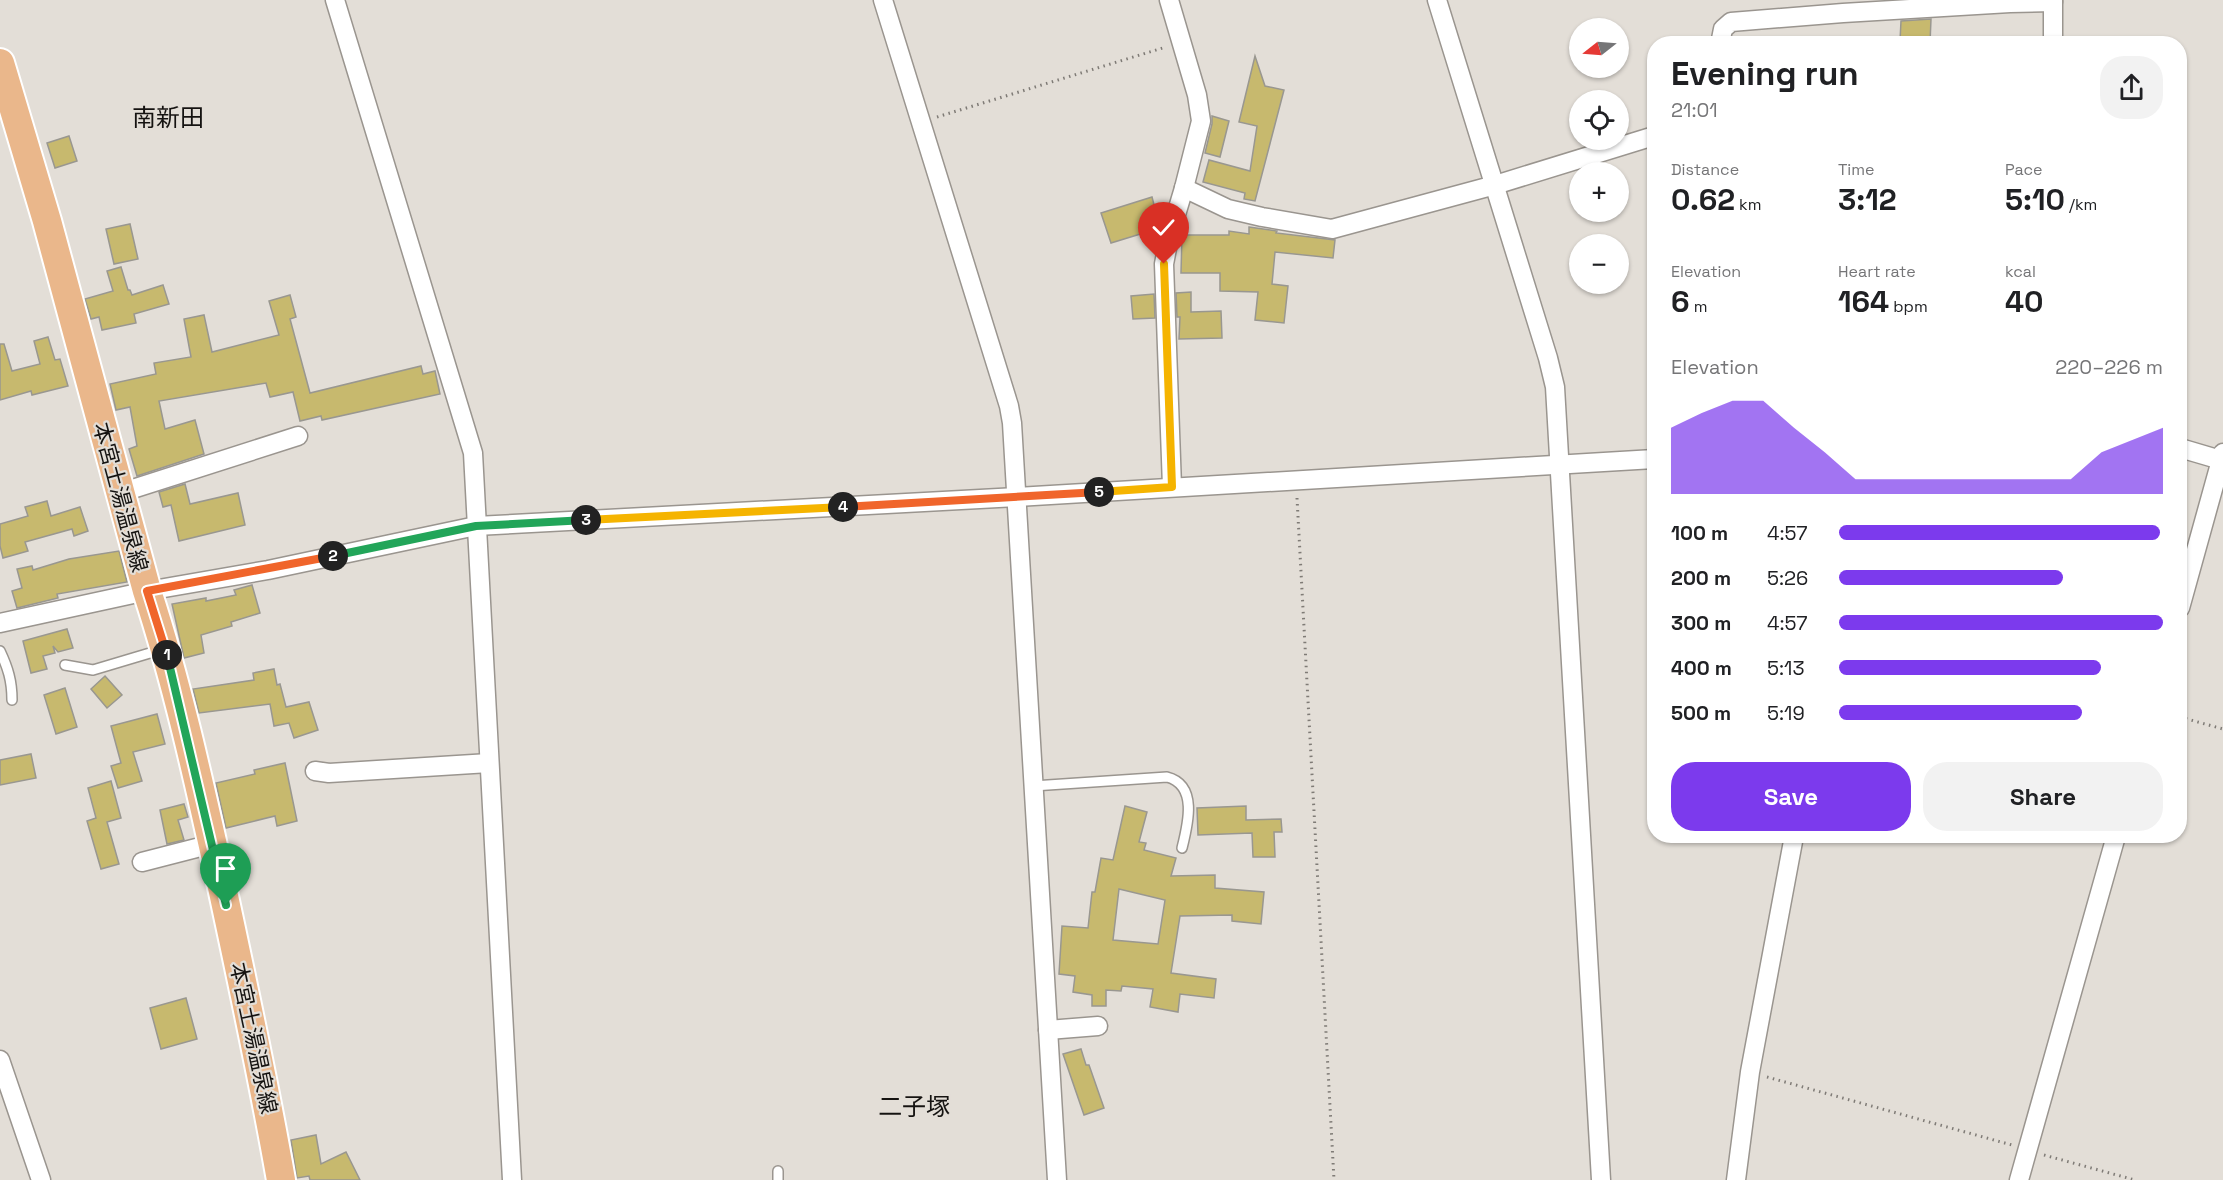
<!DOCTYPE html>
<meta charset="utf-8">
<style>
:root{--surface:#fff;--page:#f2f2f2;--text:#202124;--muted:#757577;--accent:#7c3aed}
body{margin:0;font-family:"Space Grotesk","Noto Sans JP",sans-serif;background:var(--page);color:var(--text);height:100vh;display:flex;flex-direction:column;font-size:22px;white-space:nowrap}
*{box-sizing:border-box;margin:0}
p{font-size:20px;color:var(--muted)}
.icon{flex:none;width:33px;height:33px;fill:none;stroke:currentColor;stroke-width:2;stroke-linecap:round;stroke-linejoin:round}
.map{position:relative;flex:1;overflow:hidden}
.side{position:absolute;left:1647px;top:36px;width:540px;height:807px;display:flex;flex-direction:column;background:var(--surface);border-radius:24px;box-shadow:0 2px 4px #0004}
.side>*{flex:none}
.needle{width:39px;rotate:253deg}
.controls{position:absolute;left:1569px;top:18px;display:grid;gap:12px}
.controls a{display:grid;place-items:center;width:60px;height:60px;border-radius:50%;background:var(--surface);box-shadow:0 2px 4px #0004;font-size:30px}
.pin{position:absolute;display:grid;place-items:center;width:51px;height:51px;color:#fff;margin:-62px -26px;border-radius:50% 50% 50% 0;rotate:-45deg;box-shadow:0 0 6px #0007}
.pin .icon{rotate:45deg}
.km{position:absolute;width:30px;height:30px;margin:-15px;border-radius:50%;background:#222;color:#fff;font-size:16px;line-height:30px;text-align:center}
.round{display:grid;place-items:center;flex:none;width:63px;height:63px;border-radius:24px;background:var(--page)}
.overview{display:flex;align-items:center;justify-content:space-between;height:102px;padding:0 24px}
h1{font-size:33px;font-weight:700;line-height:45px}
.figures{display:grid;grid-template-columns:repeat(3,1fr);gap:9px;height:102px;padding:6px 24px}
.figures div{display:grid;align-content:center}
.figures b{font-size:30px;font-weight:700}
.figures small{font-size:16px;font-weight:400}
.figures p{font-size:16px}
.chart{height:168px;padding:12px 24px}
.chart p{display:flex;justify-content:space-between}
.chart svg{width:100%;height:108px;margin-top:6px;fill:var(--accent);opacity:.7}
.cta{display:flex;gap:12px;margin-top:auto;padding:12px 24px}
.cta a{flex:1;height:69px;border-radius:24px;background:var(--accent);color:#fff;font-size:24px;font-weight:700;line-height:69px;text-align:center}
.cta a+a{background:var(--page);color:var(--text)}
ul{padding:0 24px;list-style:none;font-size:20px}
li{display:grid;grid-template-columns:96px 72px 1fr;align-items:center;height:45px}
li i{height:15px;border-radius:8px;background:var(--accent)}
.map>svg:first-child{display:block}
</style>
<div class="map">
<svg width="2223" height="1180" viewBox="0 0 2223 1180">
<rect width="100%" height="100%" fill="#e3ded7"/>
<g fill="#c7b96e" stroke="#999790" stroke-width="1.5" fill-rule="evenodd">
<polygon points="1931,19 1930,43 1900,41 1901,21"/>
<polygon points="1255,56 1265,86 1284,90 1255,201 1244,199 1245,193 1203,182 1209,160 1250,171 1257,126 1239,122"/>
<polygon points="1212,116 1229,121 1220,157 1205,153 1212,124"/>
<polygon points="69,136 77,161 55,168 47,143"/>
<polygon points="1152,197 1160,228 1111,243 1101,213"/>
<polygon points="130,224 138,259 114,264 106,229"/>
<polygon points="1249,227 1277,231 1276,233 1335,240 1333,258 1275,252 1272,284 1288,286 1284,323 1255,320 1258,292 1220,291 1220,273 1181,273 1182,235 1229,235 1229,231 1249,234"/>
<polygon points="121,267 128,290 130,290 132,295 163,285 169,304 134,314 136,323 102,330 99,317 91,319 85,299 113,291 107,271"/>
<polygon points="1191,292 1191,312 1221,311 1222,338 1179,339 1180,317 1177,317 1176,293"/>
<polygon points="1154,294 1155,318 1133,319 1131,296"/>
<polygon points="290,295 296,317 290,319 310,393 421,366 423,374 435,371 440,394 322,420 321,416 300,421 293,392 270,397 266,383 159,401 165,429 195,420 204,454 137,476 129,449 137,446 130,407 116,410 110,384 156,374 154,363 191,357 184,319 204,315 212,352 279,335 269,301"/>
<polygon points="48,337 55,360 60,359 68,386 32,395 31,391 0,400 0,344 4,344 12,371 40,364 34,341"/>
<polygon points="185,484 190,504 238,493 245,525 179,541 171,505 163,507 159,492"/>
<polygon points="47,501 51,516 80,507 88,531 74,536 72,529 25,542 28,551 3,558 0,546 0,524 28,516 25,507"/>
<polygon points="119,551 127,582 57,594 58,598 17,608 12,591 22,588 17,569 32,566 33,570 69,559"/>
<polygon points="252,585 260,613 231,622 232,626 201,635 204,653 184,658 172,604 206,598 206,601 236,595 234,590"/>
<polygon points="67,629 73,648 58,652 53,646 55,653 43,656 47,669 31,673 23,641"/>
<polygon points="274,669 277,685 280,684 286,707 309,702 318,730 294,738 289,723 274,726 270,704 199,713 193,689 254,680 253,673"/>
<polygon points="105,676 122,695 107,708 91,689"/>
<polygon points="65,688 77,727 56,734 44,695"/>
<polygon points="157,714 165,744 133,752 142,781 118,788 111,766 121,763 111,726"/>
<polygon points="31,754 36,778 0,785 0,760"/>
<polygon points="285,763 297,821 277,826 275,816 226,828 216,783 255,774 254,770"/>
<polygon points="111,781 121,818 107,822 119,864 101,869 87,821 96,818 88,788"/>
<polygon points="184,804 188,817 178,820 184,840 167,844 160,810"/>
<path d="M 1125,806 L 1147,812 L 1139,842 L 1146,843 L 1144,850 L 1176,858 L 1171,876 L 1215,875 L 1215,888 L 1264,892 L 1261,924 L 1232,921 L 1232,915 L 1180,916 L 1171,973 L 1216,979 L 1214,998 L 1180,994 L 1178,1012 L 1150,1007 L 1153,989 L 1122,986 L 1121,991 L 1106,990 L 1106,1006 L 1092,1006 L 1092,995 L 1073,992 L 1075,976 L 1059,974 L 1062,926 L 1088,928 L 1092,892 L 1095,892 L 1101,858 L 1113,860 ZM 1119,889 L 1165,900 L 1158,944 L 1113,940 Z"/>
<polygon points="1246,806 1246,820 1281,819 1282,832 1274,832 1275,857 1253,857 1252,833 1198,835 1197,808"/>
<polygon points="186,998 197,1039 161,1049 150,1008"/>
<polygon points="1081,1049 1086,1065 1089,1065 1104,1108 1084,1115 1063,1054"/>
<polygon points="316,1135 321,1164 346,1152 360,1180 310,1180 309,1176 297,1178 291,1140"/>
</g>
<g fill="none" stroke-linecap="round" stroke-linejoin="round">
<defs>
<g id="service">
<path d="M 0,651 C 8,668 12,681 12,700"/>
<polyline points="65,665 93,670 160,650"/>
<path d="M 1033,786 L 1167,777 C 1198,785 1188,824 1182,848"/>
<polyline points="778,1171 778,1180"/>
</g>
<g id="minor">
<polyline points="335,0 473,453 512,1180"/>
<polyline points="883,0 1009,406 1012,423 1057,1180"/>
<polyline points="1169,0 1197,95 1201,121 1184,188 1169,238 1164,264 1172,487"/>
<polyline points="1437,0 1548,358 1555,387 1601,1180"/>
<polyline points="1720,44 1723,29 1731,22 1843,13 2010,3 2053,2"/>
<polyline points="2053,44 2053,0"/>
<polyline points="1184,188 1228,209 1262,217 1332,229 1495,185 1654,136"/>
<polyline points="2180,448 2221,460"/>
<polyline points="120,493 298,436"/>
<polyline points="2180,608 2223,453"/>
<polyline points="0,623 147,591 268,570 476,526 1017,497 1654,459"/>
<polyline points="315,771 329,773 489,763"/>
<polyline points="142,862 212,844"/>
<polyline points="1048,1030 1098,1026"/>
<polyline points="0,1060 41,1180"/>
<polyline points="1736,1180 1750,1072 1794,836"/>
<polyline points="2019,1180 2116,836"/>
</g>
<path id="primary" d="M 0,63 L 47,221 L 147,591 C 177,683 198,778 219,873 C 241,975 263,1077 281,1180"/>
</defs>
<use href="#service" stroke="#9a958f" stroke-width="12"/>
<use href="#minor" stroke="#9a958f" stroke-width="21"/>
<use href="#primary" stroke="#fff" stroke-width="32"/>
<g stroke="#7f7b76" stroke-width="3" stroke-dasharray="1.5 4.5" stroke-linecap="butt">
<polyline points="937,117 1166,47"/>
<polyline points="1297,498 1334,1180"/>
<polyline points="2180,717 2223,729"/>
<polyline points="1767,1077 2012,1145"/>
<polyline points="2044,1155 2135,1180"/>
</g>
<use href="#service" stroke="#fff" stroke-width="9"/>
<use href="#minor" stroke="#fff" stroke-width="18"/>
<use href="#primary" stroke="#eab78b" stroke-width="28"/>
</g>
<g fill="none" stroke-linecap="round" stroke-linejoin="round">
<defs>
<polyline id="split-1" points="167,655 226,905"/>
<polyline id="split-2" points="167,655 147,591 333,556"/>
<polyline id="split-3" points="333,556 476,526 586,520"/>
<polyline id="split-4" points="586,520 843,507"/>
<polyline id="split-5" points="843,507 1099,492"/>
<polyline id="split-6" points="1099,492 1172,487 1164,264"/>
</defs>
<use href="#split-1" stroke="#fff" stroke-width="12"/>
<use href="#split-2" stroke="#fff" stroke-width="12"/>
<use href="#split-3" stroke="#fff" stroke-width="12"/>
<use href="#split-4" stroke="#fff" stroke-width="12"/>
<use href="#split-5" stroke="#fff" stroke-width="12"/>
<use href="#split-6" stroke="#fff" stroke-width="12"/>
<use href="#split-1" stroke="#22a559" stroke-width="8"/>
<use href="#split-2" stroke="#f0652b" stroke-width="8"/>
<use href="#split-3" stroke="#22a559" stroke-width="8"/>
<use href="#split-4" stroke="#f5b400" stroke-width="8"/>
<use href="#split-5" stroke="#f0652b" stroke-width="8"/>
<use href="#split-6" stroke="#f5b400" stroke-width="8"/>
</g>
<g text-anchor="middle" stroke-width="4.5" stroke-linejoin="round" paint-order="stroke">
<g font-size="22" fill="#151311" stroke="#e3ded7">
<text transform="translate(121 497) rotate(75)" y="8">本宮土湯温泉線</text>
<text transform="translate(254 1038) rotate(78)" y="8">本宮土湯温泉線</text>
</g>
<g font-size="24" fill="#151311" stroke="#e3ded7">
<text x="168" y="126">南新田</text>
<text x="914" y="1115">二子塚</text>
</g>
</g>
</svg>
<div class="controls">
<a><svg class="needle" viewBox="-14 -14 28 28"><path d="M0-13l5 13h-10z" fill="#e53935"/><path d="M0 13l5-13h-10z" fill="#757577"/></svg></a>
<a><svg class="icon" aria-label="locate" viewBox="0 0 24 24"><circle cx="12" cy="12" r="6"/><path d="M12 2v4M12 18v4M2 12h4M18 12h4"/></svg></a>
<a>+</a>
<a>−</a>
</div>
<div class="pin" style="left:226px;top:905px;background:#1e9e55"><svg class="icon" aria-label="arrive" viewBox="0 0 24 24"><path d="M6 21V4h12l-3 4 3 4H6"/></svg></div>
<div class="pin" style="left:1164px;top:264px;background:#d93025"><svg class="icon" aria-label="check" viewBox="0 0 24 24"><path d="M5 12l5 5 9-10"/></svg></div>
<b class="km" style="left:167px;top:655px">1</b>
<b class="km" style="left:333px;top:556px">2</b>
<b class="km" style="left:586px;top:520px">3</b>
<b class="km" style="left:843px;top:507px">4</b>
<b class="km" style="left:1099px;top:492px">5</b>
<section class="side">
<div class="overview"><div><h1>Evening run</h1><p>21:01</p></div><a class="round"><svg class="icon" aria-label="share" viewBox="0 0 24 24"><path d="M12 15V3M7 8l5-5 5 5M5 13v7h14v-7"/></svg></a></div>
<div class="figures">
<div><p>Distance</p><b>0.62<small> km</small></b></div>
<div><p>Time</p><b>3:12</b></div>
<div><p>Pace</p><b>5:10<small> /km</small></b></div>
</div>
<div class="figures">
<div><p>Elevation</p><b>6<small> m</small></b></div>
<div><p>Heart rate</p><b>164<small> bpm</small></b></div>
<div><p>kcal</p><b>40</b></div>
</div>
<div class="chart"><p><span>Elevation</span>220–226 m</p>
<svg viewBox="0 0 160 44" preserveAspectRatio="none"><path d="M0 44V17L10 11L20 6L30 6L40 17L50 27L60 38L70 38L80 38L90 38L100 38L110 38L120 38L130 38L140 27L150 22L160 17V44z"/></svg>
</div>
<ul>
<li><b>100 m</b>4:57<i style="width:99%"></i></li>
<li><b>200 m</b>5:26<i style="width:69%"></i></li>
<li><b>300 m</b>4:57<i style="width:100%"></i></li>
<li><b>400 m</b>5:13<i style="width:81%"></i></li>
<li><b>500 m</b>5:19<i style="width:75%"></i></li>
</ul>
<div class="cta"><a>Save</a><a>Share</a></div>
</section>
</div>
